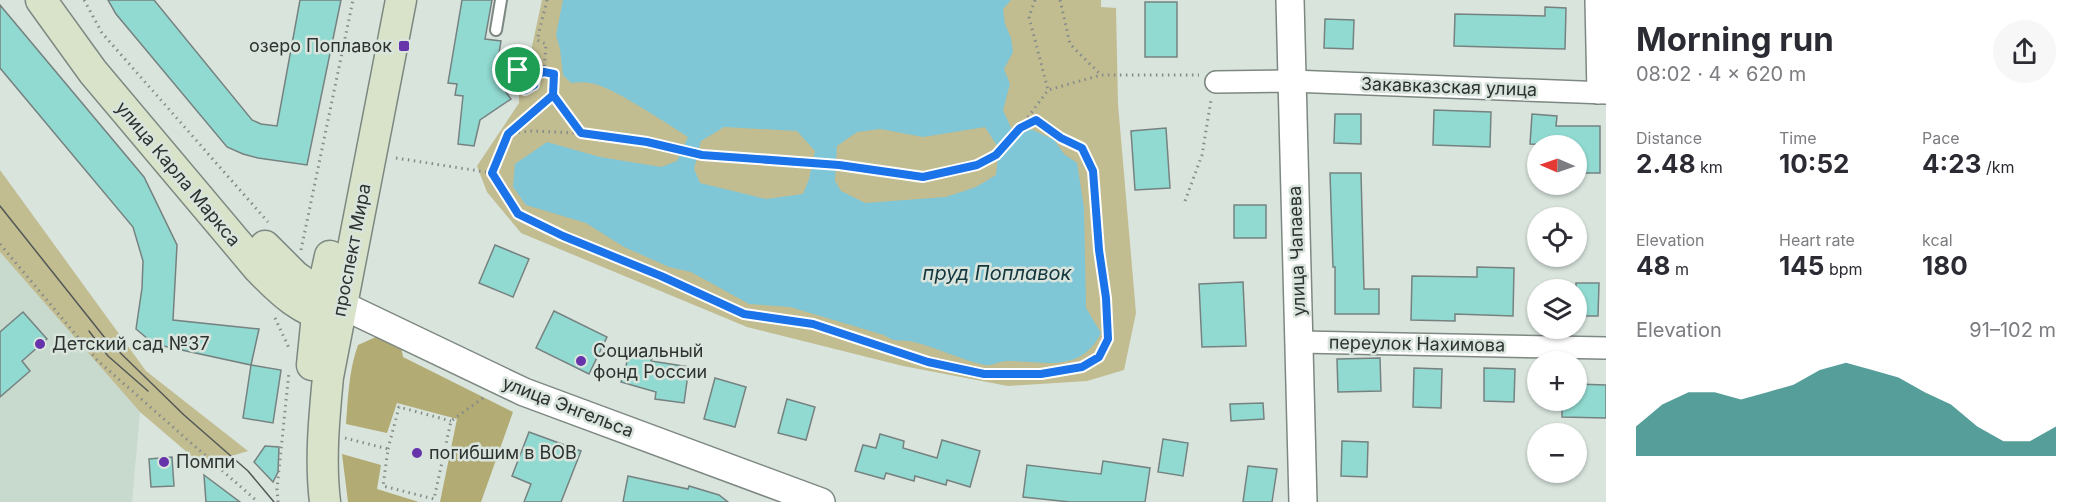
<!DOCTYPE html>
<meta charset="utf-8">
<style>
:root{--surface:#fff;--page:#f7f7f7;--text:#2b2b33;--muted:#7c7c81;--accent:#0f766e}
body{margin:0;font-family:Inter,sans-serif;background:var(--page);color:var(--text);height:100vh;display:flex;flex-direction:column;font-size:22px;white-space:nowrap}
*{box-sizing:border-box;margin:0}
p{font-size:20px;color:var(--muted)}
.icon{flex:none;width:33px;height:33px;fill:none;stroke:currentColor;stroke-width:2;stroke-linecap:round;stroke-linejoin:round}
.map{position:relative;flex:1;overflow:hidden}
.details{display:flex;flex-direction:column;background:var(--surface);width:480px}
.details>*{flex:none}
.needle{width:39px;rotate:272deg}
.controls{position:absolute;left:1527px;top:135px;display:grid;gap:12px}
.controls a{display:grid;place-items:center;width:60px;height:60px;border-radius:50%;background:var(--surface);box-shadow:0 2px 4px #0004;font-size:30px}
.pin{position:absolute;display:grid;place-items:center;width:51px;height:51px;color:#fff;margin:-26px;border:3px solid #fff;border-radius:50%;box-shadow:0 2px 6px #0007}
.round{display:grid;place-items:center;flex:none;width:63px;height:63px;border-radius:32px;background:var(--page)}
.head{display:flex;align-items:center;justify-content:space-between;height:102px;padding:0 30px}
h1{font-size:33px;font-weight:700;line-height:45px}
.stats{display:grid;grid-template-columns:repeat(3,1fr);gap:9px;height:102px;padding:6px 30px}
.stats div{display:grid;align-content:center}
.stats b{font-size:26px;font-weight:700}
.stats small{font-size:16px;font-weight:400}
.stats p{font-size:16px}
.chart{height:168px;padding:12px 30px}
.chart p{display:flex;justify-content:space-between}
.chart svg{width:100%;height:108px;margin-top:6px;fill:var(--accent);opacity:.7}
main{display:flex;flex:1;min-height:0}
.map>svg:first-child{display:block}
</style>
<main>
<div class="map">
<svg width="1606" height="502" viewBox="0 0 1606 502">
<rect width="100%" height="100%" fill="#d9e4dd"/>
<polygon fill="#c8dace" points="0,252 140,412 132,502 0,502"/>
<g fill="#c2bc91">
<polygon points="542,0 1101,0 1101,7 1116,8 1118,104 1136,313 1124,370 1087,381 1008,386 903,366 747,327 521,233 487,192 477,166 519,103 519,94 514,89 511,71 531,51"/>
<polygon points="0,170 146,371 248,451 202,465 140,412 0,252"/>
</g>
<g fill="#b3ab74">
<path d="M 378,336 L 401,346 L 403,357 L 513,412 L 481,502 L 440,502 L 457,419 L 397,403 L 387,433 L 346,424 C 348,397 349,370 358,345 Z"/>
<polygon points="342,454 381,465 377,489 419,502 348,502"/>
</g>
<path fill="#7fc6d6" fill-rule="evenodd" d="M 563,0 L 1011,0 L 1003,9 L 1005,24 L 1011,38 L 1013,52 L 1004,69 L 1010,84 L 1003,110 L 1012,130 L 1033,130 L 1054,140 L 1064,154 L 1077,163 L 1084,208 L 1086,308 L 1101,333 C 1080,374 1045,361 1007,361 C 1000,361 992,366 985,365 C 961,360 938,348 914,342 C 901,339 897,344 884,335 L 790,307 L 749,304 L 691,272 L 669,267 L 624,247 L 586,223 L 526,205 L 513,187 L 515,164 L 547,142 L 600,157 L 661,167 L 677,161 L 688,137 C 666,123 619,91 595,84 C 587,82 580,82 571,83 L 563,75 L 560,49 L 556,35 ZM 724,127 L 797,131 L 815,151 L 809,179 L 803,194 L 766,199 L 700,183 L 694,169 L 701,141 ZM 985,127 L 999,149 L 996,175 L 976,187 L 946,197 L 865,203 L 841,191 L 835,181 L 837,146 L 857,132 L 880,129 L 923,137 Z"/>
<g fill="#91dad1" stroke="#768280" stroke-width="1.5">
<polygon points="108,0 154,0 252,120 261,124 277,126 300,0 341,0 307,165 258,158 243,154 227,147 116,14"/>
<polygon points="462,0 492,0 485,39 501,41 495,77 511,99 480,120 474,146 458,144 463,96 455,95 457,84 448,83"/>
<rect x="1145" y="2" width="32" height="55"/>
<polygon points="0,5 144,177 177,245 173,320 259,329 251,365 154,344 136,329 142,288 143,261 133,227 0,68"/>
<polygon points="1545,7 1566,8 1565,49 1454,46 1455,14 1545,16"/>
<polygon points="1325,19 1354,20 1353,49 1324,48"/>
<polygon points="1434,110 1491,112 1490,147 1433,145"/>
<polygon points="1335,114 1361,114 1361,144 1334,143"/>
<polygon points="1532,114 1557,116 1556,126 1600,126 1600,173 1577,173 1576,146 1530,144"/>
<polygon points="1166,128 1170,188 1135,190 1131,131"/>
<polygon points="1330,173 1361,173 1364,289 1379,289 1379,314 1335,314 1335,267 1333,267"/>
<rect x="1234" y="205" width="32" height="33"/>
<polygon points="495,245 529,259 513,297 479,283"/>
<polygon points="1477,267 1514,268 1513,316 1455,314 1455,321 1411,320 1412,276 1477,277"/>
<polygon points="1243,282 1246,346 1202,347 1199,284"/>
<polygon points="1576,283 1599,283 1598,316 1576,316"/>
<polygon points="554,311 607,337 589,374 536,348"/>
<polygon points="23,312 47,339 22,361 30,371 0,397 0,332"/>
<polygon points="630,352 652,358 651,361 689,367 684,403 655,399 656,392 621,382"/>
<polygon points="1380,358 1381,391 1338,392 1337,359"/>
<polygon points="251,365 281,370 273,423 243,418"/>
<polygon points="1414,368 1442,369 1441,408 1413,407"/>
<polygon points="1484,368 1515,369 1514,402 1484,401"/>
<polygon points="715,378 746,387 735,427 704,419"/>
<polygon points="1576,384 1606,385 1606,418 1562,417 1562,400 1576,400"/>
<polygon points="787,399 815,407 806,440 778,433"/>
<polygon points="1263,403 1264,419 1231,421 1230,404"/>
<polygon points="529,432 581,451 561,502 524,502 531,484 512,476"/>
<polygon points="880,434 904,441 903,448 937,458 942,440 980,451 970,487 947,480 946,485 915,476 914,481 886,473 884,479 855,471 863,445 876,448"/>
<polygon points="1163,439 1188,443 1183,476 1158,472"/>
<polygon points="1342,441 1368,442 1367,477 1341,476"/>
<polygon points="265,446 279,447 278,472 273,482 254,462"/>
<polygon points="172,457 174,486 151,487 149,459"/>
<polygon points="1103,461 1150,468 1145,502 1070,502 1023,497 1027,465 1101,474"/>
<polygon points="1248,466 1277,469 1272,502 1243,502"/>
<polygon points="204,475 240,502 206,502"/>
<polygon points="628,476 688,489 689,486 719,495 728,502 623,502"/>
</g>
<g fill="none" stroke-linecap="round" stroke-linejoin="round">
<defs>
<polyline id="service" points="496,30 501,0"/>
<g id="minor">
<polyline points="1596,0 1598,93"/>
<polyline points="1216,82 1291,81 1606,93"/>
<polyline points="1300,342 1606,348"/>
</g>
<g id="tertiary">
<polyline points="1290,0 1303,502"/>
<polyline points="323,296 524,392 821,502"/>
</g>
<g id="secondary">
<path d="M 41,0 L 93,72 L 258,268 C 282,293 301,311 336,320"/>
<polyline points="265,246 295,276 322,295"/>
<polyline points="312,365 317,315 330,256"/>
<path d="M 325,502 C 320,460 324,419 328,377 L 401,0"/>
</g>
</defs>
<use href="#service" stroke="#7e8882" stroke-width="14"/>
<use href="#minor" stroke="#7e8882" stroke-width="24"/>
<use href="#tertiary" stroke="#7e8882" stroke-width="30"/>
<use href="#secondary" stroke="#7e8882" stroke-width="33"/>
<g stroke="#858c88" stroke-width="3" stroke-dasharray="1.5 4.5" stroke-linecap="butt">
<polyline points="84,0 102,33 268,222"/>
<polyline points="547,0 537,40 546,44 544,72 554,74 553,95 580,132"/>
<polyline points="1035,0 1029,17 1048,90"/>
<polyline points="1060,0 1070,44 1101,75"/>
<circle cx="525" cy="78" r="11"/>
<polyline points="509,133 553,95"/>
<polyline points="396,158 492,173 508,134 530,131 581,133 647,142 702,155 839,165 923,177 977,165 996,155 1020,128 1048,90 1101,75 1199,75"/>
<polyline points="492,173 518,214 563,236 661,276 744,314 813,324 928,362 984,373 1041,374 1082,367 1099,357 1108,339 1106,298 1099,250 1093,171 1082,148 1061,138 1036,120 1021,127"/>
<polyline points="1185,201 1202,155 1211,100"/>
<polyline points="0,244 97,360 258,502"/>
<polyline points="301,250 353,0"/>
<polyline points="275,318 289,348"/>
<polyline points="345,438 388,449 383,486 434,499 451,421 483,398"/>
<polyline points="388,449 399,407 451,421"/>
<polyline points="278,502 277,489 289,372"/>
</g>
<use href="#service" stroke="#fff" stroke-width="10"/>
<use href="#minor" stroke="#fff" stroke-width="21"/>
<use href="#tertiary" stroke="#fff" stroke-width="27"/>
<use href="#secondary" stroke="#d8e3ca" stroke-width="30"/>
<g stroke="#525855" stroke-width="1.5">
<polyline points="0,206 105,338 184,415 248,471 274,502"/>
<polyline points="89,331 108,356 148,391"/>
</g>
</g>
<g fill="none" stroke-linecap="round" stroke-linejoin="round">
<defs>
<polyline id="route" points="518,70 528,67 536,74 544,72 554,74 553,95 508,134 492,173 518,214 563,236 661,276 744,314 813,324 928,362 984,374 1041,374 1082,367 1099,357 1108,339 1106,298 1099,250 1093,171 1082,148 1061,138 1036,120 1020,128 996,155 977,165 923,177 839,165 702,155 647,142 581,133 553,95 554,74 544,72 536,74 534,85 525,90 515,84 514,76 518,70"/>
</defs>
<use href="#route" stroke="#fff" stroke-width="12"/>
<use href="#route" stroke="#1a73e8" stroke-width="8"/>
</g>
<g fill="#63a" stroke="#d9e4dd" stroke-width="2">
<rect x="398" y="40" width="12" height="12" rx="3"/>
<circle cx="40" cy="344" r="6"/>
<circle cx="581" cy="361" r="6"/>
<circle cx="417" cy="453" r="6"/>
<circle cx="164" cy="462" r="6"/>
</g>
<g text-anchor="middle" stroke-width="5" stroke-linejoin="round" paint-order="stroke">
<g font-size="18" fill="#2e3230" stroke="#d9e4dd" text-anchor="start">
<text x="392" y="52" text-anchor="end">озеро Поплавок</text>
<text x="52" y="350">Детский сад №37</text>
<text x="593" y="357">Социальный<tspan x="593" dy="21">фонд России</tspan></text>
<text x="429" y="459">погибшим в ВОВ</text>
<text x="176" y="468">Помпи</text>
</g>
<g font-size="18" fill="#2e3230" stroke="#d9e4dd">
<text transform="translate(1449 87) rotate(2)" y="6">Закавказская улица</text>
<text transform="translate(178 174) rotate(50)" y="6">улица Карла Маркса</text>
<text transform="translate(352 250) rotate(-79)" y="6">проспект Мира</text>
<text transform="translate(1297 251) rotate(-92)" y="6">улица Чапаева</text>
<text transform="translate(1417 344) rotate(1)" y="6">переулок Нахимова</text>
<text transform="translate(568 407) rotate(21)" y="6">улица Энгельса</text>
</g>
<g font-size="20" font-style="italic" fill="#14373e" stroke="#d9e4dd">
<text x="997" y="280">пруд Поплавок</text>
</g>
</g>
</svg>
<div class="controls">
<a><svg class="needle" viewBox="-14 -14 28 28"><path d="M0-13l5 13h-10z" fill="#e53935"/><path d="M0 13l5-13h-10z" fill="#7c7c81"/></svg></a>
<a><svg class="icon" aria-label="locate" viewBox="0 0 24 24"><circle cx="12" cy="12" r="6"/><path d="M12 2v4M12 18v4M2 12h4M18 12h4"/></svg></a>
<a><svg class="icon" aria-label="layers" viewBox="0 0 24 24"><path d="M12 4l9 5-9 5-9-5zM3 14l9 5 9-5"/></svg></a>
<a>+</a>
<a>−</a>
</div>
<div class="pin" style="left:518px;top:70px;background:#1e9e55"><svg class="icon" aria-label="arrive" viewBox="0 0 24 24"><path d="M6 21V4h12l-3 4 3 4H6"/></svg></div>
</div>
<section class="details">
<div class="head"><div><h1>Morning run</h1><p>08:02 · 4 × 620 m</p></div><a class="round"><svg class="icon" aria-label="share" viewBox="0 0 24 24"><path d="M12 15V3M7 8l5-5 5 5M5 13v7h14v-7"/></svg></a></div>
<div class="stats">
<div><p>Distance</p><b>2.48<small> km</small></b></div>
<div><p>Time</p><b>10:52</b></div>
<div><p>Pace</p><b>4:23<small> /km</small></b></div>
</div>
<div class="stats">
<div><p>Elevation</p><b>48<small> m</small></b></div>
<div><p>Heart rate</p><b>145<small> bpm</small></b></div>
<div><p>kcal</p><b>180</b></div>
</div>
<div class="chart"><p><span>Elevation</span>91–102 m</p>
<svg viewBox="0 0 160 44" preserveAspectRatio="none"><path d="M0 44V32L10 23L20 18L30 18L40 21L50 18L60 15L70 9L80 6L90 9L100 12L110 18L120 23L130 32L140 38L150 38L160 32V44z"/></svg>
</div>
</section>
</main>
